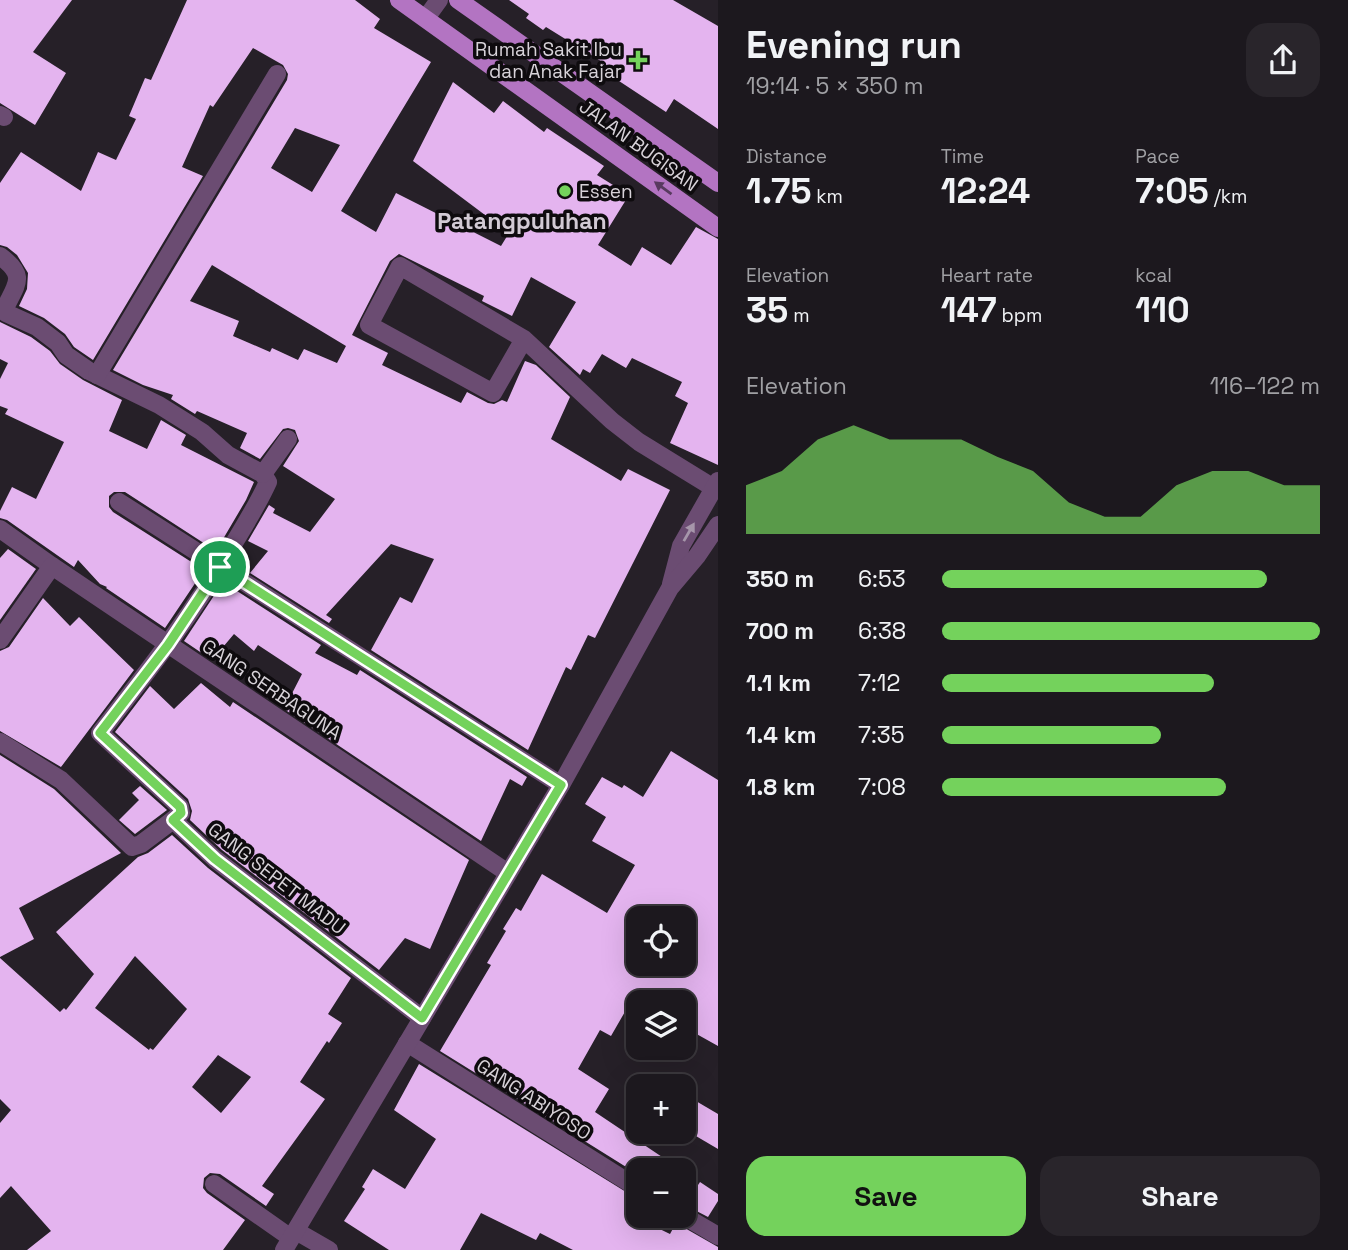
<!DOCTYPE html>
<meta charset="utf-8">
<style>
:root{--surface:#1c181e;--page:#29252b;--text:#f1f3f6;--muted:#a0a0a4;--line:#3a373c;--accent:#74d25c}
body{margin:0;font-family:"Space Grotesk",sans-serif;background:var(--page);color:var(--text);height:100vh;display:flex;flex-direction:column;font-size:26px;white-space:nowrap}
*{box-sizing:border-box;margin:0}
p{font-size:23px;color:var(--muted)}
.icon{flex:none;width:38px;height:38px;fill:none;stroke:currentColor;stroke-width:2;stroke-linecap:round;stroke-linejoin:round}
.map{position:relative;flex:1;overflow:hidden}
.drawer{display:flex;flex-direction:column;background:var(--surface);width:630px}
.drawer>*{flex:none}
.buttons{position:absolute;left:626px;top:906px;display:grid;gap:14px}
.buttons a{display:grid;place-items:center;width:70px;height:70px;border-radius:14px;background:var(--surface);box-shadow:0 7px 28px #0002,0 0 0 2px var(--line);font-size:35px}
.pin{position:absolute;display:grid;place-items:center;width:60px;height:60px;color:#fff;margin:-30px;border:4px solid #fff;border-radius:50%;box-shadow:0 2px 7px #0007}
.round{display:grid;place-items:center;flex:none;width:74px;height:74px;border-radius:21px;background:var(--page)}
.headline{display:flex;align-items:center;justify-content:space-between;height:119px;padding:0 28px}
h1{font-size:38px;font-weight:700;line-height:52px}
.metrics{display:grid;grid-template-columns:repeat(3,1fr);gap:10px;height:119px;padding:7px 28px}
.metrics div{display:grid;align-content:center}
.metrics b{font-size:35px;font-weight:700}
.metrics small{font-size:19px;font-weight:400}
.metrics p{font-size:19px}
.chart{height:196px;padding:14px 28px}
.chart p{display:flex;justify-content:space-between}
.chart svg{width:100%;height:126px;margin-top:7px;fill:var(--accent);opacity:.7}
.cta{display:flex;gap:14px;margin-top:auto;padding:14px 28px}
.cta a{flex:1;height:80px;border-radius:21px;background:var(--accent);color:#111;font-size:28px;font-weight:700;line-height:80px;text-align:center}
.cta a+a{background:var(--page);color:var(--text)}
ul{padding:0 28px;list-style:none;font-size:23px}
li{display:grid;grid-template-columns:112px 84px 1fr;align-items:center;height:52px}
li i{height:18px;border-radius:9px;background:var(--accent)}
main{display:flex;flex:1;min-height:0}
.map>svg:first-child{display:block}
</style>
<main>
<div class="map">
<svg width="718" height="1250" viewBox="0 0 718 1250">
<rect width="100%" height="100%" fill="#262028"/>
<g fill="#e4b4ef" fill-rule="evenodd">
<polygon points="0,0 72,0 33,52 66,73 35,125 0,103"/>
<path d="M 187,0 L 355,0 L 380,19 L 374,28 L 431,62 L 341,211 L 376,232 L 396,193 L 501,246 L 509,233 L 413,161 L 453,82 L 494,113 L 503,101 L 544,132 L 547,128 L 604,166 L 597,175 L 629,195 L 598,245 L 631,266 L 642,247 L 671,265 L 696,227 L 718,239 L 718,465 L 670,443 L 688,403 L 675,396 L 682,382 L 632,358 L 626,368 L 602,354 L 590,373 L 583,369 L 580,375 L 549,347 L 576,302 L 531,277 L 512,316 L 482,301 L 484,296 L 399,254 L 390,261 L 352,335 L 388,353 L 382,365 L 461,403 L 467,392 L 488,403 L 494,404 L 502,400 L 507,402 L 525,361 L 536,365 L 570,397 L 551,439 L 621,481 L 628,469 L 670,490 L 595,638 L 588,635 L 571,670 L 566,667 L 528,750 L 371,650 L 400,597 L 412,603 L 434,559 L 391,544 L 326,615 L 332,619 L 329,623 L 250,573 L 268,551 L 248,541 L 269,505 L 275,509 L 273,513 L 310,532 L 335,499 L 283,466 L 299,441 L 295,430 L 288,428 L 283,429 L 260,459 L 240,448 L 247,433 L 197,411 L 195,414 L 171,399 L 173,395 L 143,385 L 113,370 L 287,80 L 288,74 L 283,65 L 253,48 L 213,107 L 210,105 L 182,167 L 203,176 L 93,360 L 74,347 L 65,334 L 44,318 L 19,306 L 27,289 L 28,273 L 17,255 L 7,247 L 0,245 L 0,183 L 21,152 L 81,191 L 98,152 L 116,160 L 136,119 L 129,116 L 145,78 L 151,80 ZM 295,128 L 340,145 L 312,192 L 271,168 ZM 212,265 L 346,346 L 337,363 L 304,349 L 298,360 L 272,348 L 270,352 L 233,336 L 239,321 L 190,301 Z"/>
<polygon points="509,0 673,0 718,26 718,129 674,99 666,112 619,81 621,78 602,66 604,63 546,27 543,30 526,18 529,14"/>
<polygon points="0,322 31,337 50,351 60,364 83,380 122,400 109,431 147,449 161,420 186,435 181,445 254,482 246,500 216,551 125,492 114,492 109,496 109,507 113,512 204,570 165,628 106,588 107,587 100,584 78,560 74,567 7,520 0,518 0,511 12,487 36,499 64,442 5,414 8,409 0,406 0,379 8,363 0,359"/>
<polygon points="8,549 36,569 0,620 0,558"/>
<polygon points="223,582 321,645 315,653 357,675 360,670 527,777 522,786 510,779 481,841 284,709 302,674 258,645 254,651 234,634 212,660 184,641"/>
<polygon points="43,598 70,626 79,617 134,670 61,767 0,731 0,651 9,647"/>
<polygon points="201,683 230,707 233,702 469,860 430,949 405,938 379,970 222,850 190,820 192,811 188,799 115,732 150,686 174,709"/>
<path d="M 671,751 L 718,780 L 718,1046 L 684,1027 L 684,1003 L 630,1003 L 611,1036 L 600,1030 L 578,1069 L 609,1089 L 595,1112 L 683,1171 L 639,1171 L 639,1175 L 440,1051 L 491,965 L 487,963 L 506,931 L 503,929 L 516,908 L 521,911 L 542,874 L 607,913 L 635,865 L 592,841 L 606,817 L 585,804 L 602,777 L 622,788 L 624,785 L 643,797 ZM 639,919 L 684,919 L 684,964 L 639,964 Z"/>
<polygon points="0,755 54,789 121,853 19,908 34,939 0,957"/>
<polygon points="140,786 167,810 135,834 119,820 139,800 132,793"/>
<path d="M 172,835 L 208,868 L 351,978 L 328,1014 L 342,1023 L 329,1043 L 327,1041 L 300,1082 L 325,1099 L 262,1186 L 274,1194 L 266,1206 L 220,1174 L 210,1173 L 204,1178 L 203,1188 L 207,1193 L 245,1220 L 223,1250 L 27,1250 L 51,1231 L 11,1186 L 0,1198 L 0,1123 L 11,1110 L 0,1099 L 0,958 L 60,1012 L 64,1008 L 66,1010 L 94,974 L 56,932 L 138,857 L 148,853 ZM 135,956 L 187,1009 L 153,1050 L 150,1048 L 149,1050 L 95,1008 ZM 218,1055 L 251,1077 L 221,1113 L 192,1087 Z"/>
<polygon points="419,1064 639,1200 639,1219 670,1234 676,1223 718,1247 718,1250 573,1250 540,1233 536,1240 481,1213 460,1250 389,1250 344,1221 365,1189 362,1187 373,1169 405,1189 436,1139 394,1110"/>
<polygon points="684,1094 718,1114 718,1149 684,1129"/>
<polygon points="700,1182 718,1194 718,1201 708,1217 685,1205"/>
</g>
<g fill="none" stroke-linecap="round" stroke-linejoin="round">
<g stroke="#6b4c72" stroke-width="18">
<polyline points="426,18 439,0"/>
<polyline points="0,115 4,117"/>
<path d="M 0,256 C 27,276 17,283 4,310 L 6,313 L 37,327 L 58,343 L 66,355 L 89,371 L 159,405 L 202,432 L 228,455 L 263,474 L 268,482 C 258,504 246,523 234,543 C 195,611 148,671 100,733 L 180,807 L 181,813 L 173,820 L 215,859 L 422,1018"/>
<polyline points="524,339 493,393 369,325 400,266 524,339 612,421 639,442 714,488"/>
<polyline points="97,375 277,74"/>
<polyline points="263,474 288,439"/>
<polyline points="119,502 561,785"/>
<polyline points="0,529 52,566"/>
<polyline points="671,584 681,546 718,481"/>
<polyline points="0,640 52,566 508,873"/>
<polyline points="0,742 61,780 132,847 141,844 173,820"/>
<polyline points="407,1043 639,1189"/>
<polyline points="214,1184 291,1238"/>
<polyline points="684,1216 718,1236"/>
<polyline points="296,1231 329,1250"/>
<polyline points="284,1250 561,785 670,588 697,556 718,525"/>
</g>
<g stroke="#b374c2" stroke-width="18">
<polyline points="399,0 718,228"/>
<polyline points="458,0 718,183"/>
</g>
</g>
<defs><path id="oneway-solid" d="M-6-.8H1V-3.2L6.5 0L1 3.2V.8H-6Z" transform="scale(1.75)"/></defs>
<use fill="#583a5f" href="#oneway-solid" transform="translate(663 188) rotate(-144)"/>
<use fill="#a696aa" href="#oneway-solid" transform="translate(689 532) rotate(-60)"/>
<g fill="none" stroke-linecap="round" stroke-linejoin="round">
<defs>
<polygon id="route" points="220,567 561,785 422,1018 215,859 173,820 181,813 180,807 100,733 168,645"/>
</defs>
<use href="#route" stroke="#fff" stroke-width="14"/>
<use href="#route" stroke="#74d25c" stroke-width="9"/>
</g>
<g fill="#74d25c" stroke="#0e0b0e" stroke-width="2.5">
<path d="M634.5 49.5h7v7h7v7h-7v7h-7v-7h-7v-7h7z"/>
<circle cx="565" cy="191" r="7"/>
</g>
<g text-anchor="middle" stroke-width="7" stroke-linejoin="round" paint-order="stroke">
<g font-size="19" fill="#d7d2d8" stroke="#0e0b0e" text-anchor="end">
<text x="622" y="56">Rumah Sakit Ibu<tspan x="622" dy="22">dan Anak Fajar</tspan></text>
<text x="579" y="198" text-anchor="start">Essen</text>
</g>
<g font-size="19" fill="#d7d2d8" stroke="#0e0b0e">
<text transform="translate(639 145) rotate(36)" y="7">JALAN BUGISAN</text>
<text transform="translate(272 689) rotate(34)" y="7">GANG SERBAGUNA</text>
<text transform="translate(277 878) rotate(38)" y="7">GANG SEPET MADU</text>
<text transform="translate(534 1099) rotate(33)" y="7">GANG ABIYOSO</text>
</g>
<g font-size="23" font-weight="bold" fill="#d2cad4" stroke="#0e0b0e">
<text x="522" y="229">Patangpuluhan</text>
</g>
</g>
</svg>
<div class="buttons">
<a><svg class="icon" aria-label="locate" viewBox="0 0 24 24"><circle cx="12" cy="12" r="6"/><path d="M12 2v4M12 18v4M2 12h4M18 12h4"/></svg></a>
<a><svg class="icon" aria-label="layers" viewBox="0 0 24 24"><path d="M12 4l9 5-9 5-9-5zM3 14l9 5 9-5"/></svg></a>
<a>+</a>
<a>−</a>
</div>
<div class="pin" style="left:220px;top:567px;background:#1e9e55"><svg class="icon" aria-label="arrive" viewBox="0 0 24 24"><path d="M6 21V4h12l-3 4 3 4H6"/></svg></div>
</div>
<section class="drawer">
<div class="headline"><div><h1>Evening run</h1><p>19:14 · 5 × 350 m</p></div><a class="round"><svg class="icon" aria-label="share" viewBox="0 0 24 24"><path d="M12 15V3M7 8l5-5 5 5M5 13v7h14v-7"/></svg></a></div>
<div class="metrics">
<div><p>Distance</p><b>1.75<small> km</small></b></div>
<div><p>Time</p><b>12:24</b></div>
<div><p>Pace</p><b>7:05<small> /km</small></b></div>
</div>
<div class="metrics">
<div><p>Elevation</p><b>35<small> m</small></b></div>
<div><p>Heart rate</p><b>147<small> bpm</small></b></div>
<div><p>kcal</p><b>110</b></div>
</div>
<div class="chart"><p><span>Elevation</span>116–122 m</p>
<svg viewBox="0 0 160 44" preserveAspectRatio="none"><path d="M0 44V27L10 22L20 11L30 6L40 11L50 11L60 11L70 17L80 22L90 33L100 38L110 38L120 27L130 22L140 22L150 27L160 27V44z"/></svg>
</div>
<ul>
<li><b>350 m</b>6:53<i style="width:86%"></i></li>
<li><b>700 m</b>6:38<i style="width:100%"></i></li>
<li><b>1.1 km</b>7:12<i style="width:72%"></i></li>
<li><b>1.4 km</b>7:35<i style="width:58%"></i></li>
<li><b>1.8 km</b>7:08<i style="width:75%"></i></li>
</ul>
<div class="cta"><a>Save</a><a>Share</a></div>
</section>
</main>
